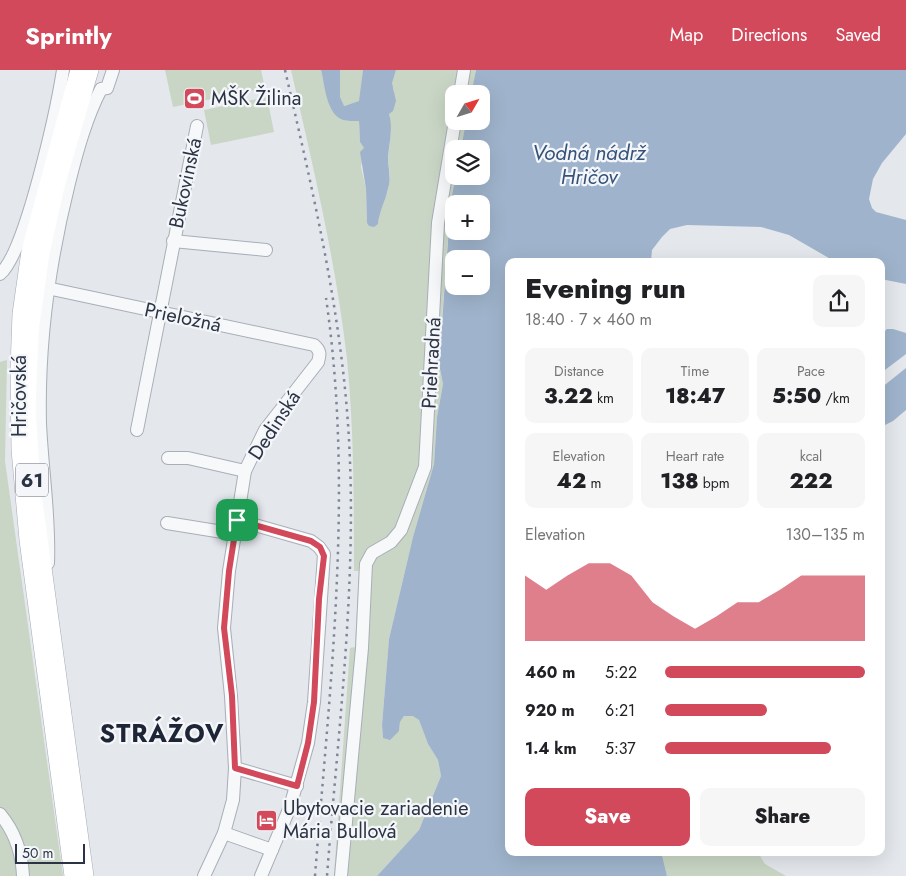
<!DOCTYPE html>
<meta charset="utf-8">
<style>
:root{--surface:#fff;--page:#f6f6f6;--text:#202124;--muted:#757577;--accent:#d1495b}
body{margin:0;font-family:Jost,sans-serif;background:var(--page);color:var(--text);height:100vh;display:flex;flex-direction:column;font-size:19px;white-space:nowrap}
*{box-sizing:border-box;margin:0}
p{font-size:16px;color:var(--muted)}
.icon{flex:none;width:28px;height:28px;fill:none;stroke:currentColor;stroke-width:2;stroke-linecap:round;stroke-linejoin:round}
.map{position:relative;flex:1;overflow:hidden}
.sheet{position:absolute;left:505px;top:188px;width:380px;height:598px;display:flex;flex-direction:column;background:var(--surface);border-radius:10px;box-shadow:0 5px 20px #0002}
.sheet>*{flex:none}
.needle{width:32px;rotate:51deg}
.controls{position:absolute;left:445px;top:15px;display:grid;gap:10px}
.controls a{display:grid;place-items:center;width:45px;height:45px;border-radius:10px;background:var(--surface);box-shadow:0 5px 20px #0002;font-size:25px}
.scale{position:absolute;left:15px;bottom:12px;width:70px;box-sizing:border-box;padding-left:5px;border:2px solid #2b3445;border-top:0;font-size:14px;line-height:18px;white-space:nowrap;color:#2b3445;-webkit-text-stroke:4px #f4f6f9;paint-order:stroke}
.pin{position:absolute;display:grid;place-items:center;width:42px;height:42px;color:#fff;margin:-21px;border-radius:10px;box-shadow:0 2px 8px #0006}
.round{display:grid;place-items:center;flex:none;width:52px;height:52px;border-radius:10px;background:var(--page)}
.summary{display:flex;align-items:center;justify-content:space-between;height:85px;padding:0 20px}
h1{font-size:28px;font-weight:800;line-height:38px}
.metrics{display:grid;grid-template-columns:repeat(3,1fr);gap:8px;height:85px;padding:5px 20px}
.metrics div{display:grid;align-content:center;border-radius:10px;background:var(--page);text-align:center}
.metrics b{font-size:21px;font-weight:800}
.metrics small{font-size:14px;font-weight:400}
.metrics p{font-size:14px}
.chart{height:140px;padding:10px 20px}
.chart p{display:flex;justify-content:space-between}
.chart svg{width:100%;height:90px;margin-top:5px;fill:var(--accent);opacity:.7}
.primary-button{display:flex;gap:10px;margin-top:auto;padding:10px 20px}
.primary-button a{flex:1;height:58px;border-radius:10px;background:var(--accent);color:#fff;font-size:20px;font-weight:800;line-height:58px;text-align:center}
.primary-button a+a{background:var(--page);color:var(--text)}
ul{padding:0 20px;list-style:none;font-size:16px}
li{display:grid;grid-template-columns:80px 60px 1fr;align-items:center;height:38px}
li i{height:12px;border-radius:6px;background:var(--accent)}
header{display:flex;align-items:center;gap:30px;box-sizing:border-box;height:70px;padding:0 25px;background:var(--accent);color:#fff}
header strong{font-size:24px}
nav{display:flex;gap:28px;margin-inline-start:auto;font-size:18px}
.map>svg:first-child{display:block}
</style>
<header>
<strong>Sprintly</strong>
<nav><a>Map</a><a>Directions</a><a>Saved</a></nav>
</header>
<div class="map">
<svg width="906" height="806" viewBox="0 0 906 806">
<rect width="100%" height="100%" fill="#e4e7ec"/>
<g fill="#c9d6c5">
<polygon points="165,0 261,0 265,18 173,37"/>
<path d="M 291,0 L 321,0 L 330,37 L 343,50 L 359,51 L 360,72 L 364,78 L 361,97 L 366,119 L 367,153 L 378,153 L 379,143 L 388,121 L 390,105 L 388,92 L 391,60 L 389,44 L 394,20 L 391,13 L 396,0 L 476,0 L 471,24 L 454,24 L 454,51 L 466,51 L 461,79 L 454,79 L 454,106 L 456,106 L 447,177 L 439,294 L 443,314 L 437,347 L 434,394 L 413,467 L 389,569 L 382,655 L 383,668 L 399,661 L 400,652 L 404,646 L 413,645 L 419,650 L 428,674 L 438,690 L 441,706 L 419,760 L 377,806 L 334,806 L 350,578 L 355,577 L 359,501 L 354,501 C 354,430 354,360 347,289 C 336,192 313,96 291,0 Z"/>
<polygon points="340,0 363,0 360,31 343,36 340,27"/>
<polygon points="267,27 274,62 211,75 204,40"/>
<polygon points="7,290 5,391 63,806 0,806 0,292"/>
<polygon points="661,781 757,781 765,794 786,806 667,806"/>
</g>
<g fill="#9fb4cc" fill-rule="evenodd">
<path d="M 321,0 L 340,0 L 340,27 L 344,36 L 359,31 L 363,0 L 396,0 L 392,13 L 396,31 L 393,41 L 389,44 C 394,59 388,76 388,92 C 389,101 391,109 388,119 C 385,132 379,141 378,154 L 374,157 L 369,156 L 367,153 L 366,119 L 360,82 L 364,78 L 360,72 L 359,51 C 354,51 347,51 343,50 C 326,44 325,15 321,0 Z"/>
<path d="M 476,0 L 906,0 L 906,64 L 882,93 L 873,109 L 869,129 L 872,138 L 876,142 L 906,150 L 906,214 L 881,209 L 881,191 L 834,191 L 789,165 L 761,157 L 687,155 L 670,159 L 662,167 L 652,180 L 651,191 L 509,191 L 509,781 L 661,781 L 667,806 L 377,806 L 419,760 L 441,706 L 438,690 L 428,674 L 419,650 L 413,646 L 404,646 L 400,652 L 399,661 L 390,670 L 383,668 L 382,655 L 389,569 L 413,467 L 434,394 L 437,347 L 443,314 L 439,294 L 451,130 L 456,106 L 481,106 L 481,79 L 461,79 L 466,51 L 481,51 L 481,24 L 471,24 ZM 454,134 L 481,134 L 481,161 L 454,161 ZM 454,189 L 481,189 L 481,216 L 454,216 Z"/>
<polygon points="887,259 893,259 906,263 906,284 881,303 881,265"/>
<polygon points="906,298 906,340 893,351 881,357 881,318"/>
</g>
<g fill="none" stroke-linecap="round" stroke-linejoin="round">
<defs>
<g id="minor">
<polyline points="460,24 464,0"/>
<polyline points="173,171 266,180"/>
<path d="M 0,204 C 26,182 57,38 63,0"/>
<path d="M 47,218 L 314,275 C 321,281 320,285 318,292 L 265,360 L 245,401 L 229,501 L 224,558 L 231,626 L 235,698 L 233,730 L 224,763 L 204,806"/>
<polyline points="137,360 197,56"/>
<polyline points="168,388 188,388 245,401"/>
<polyline points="237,450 311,471 319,477 324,484 314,632 308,673 290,737 261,806"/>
<polyline points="167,453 235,464"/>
<path d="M 48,493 C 50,446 42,400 40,353 C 38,270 49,193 69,113 C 77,81 86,48 101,19 L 107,18 L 113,0"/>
<polyline points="235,698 297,716"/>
<path d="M 0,744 C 15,762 22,783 23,806"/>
<polyline points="224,763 272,780"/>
<polyline points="341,806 362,578 366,494 372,483 391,472 401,460 425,397 438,153 455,51"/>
</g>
<g id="major">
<polyline points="72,806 27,470 19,379 18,299 20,244 29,181 78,0"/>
<polyline points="86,806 33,417 28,339 31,262 42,183 57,116 91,0"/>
</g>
</defs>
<use href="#minor" stroke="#a9aeb7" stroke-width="14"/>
<use href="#major" stroke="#a3abb8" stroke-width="16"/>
<use href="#minor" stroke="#f7f8fa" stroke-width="12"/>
<use href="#major" stroke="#fff" stroke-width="15"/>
<g stroke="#7d8696" stroke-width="2.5" stroke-dasharray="2.5 5" stroke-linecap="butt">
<path d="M 285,0 C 313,122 342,244 349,370 C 357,515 338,661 327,806"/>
<path d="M 315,806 C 330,613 354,420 326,228"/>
</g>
</g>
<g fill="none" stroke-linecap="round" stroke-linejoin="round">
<defs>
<polygon id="route" points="237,450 311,471 320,477 324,486 319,529 314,632 308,673 297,716 235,698 232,626 224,558 229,501"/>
</defs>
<use href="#route" stroke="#fff" stroke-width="10"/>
<use href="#route" stroke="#d1495b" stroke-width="6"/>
</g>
<defs>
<symbol id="stadium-square" viewBox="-11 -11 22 22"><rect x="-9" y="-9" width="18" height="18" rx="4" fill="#d1495b" stroke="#f4f6f9"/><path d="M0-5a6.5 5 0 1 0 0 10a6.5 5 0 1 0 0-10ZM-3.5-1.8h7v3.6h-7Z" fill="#fff"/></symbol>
<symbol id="hotel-square" viewBox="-11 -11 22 22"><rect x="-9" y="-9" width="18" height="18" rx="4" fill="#d1495b" stroke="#f4f6f9"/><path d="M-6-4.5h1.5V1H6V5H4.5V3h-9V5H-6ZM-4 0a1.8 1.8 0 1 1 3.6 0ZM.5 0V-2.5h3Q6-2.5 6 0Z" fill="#fff"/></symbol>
</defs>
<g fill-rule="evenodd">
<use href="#stadium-square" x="182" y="16" width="25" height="25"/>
<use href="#hotel-square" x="254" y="738" width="25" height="25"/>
</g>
<g text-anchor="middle" stroke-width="4.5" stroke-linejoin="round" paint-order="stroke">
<rect fill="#f4f6f9" stroke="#676e7b" stroke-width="1" x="16" y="393.5" width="32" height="33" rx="4"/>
<g font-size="19" font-weight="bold" fill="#2b3445">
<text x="32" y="417">61</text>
</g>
<g font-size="20" fill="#2b3445" stroke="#f4f6f9" text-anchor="start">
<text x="211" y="35">MŠK Žilina</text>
<text x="283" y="745">Ubytovacie zariadenie<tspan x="283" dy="23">Mária Bullová</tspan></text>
</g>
<g font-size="20" fill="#2b3445" stroke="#f4f6f9">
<text transform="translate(185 113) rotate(-78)" y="7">Bukovinská</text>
<text transform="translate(183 247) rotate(12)" y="7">Prieložná</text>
<text transform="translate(431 293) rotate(-87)" y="7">Priehradná</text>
<text transform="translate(19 326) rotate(-90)" y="7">Hričovská</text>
<text transform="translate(274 355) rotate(-57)" y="7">Dedinská</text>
</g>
<g font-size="21" font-style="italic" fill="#34527a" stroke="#f4f6f9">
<text x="589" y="90">Vodná nádrž<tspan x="589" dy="24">Hričov</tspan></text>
</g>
<g font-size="25" font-weight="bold" letter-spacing="1" fill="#1d2536" stroke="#f4f6f9">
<text x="162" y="672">STRÁŽOV</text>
</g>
</g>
</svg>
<div class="controls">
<a><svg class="needle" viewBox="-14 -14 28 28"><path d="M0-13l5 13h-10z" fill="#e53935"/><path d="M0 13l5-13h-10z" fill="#757577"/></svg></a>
<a><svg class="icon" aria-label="layers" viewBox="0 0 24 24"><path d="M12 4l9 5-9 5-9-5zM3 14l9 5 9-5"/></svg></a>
<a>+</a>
<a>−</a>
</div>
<div class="scale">50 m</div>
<div class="pin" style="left:237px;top:450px;background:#1e9e55"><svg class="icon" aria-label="arrive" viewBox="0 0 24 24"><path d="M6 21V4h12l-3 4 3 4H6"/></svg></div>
<section class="sheet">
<div class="summary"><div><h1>Evening run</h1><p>18:40 · 7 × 460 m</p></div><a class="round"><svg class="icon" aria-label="share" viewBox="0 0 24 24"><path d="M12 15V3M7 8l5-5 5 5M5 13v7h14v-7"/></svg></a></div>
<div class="metrics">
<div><p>Distance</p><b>3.22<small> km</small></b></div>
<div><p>Time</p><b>18:47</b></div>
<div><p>Pace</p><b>5:50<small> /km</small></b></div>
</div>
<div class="metrics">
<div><p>Elevation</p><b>42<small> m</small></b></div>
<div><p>Heart rate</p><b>138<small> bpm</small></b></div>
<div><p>kcal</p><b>222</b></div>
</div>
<div class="chart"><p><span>Elevation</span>130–135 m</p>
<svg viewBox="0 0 160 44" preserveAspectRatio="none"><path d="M0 44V12L10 19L20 12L30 6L40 6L50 12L60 25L70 32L80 38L90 32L100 25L110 25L120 19L130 12L140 12L150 12L160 12V44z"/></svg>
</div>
<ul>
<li><b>460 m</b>5:22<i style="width:100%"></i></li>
<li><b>920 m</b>6:21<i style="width:51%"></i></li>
<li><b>1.4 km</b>5:37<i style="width:83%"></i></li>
</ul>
<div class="primary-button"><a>Save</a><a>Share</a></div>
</section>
</div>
